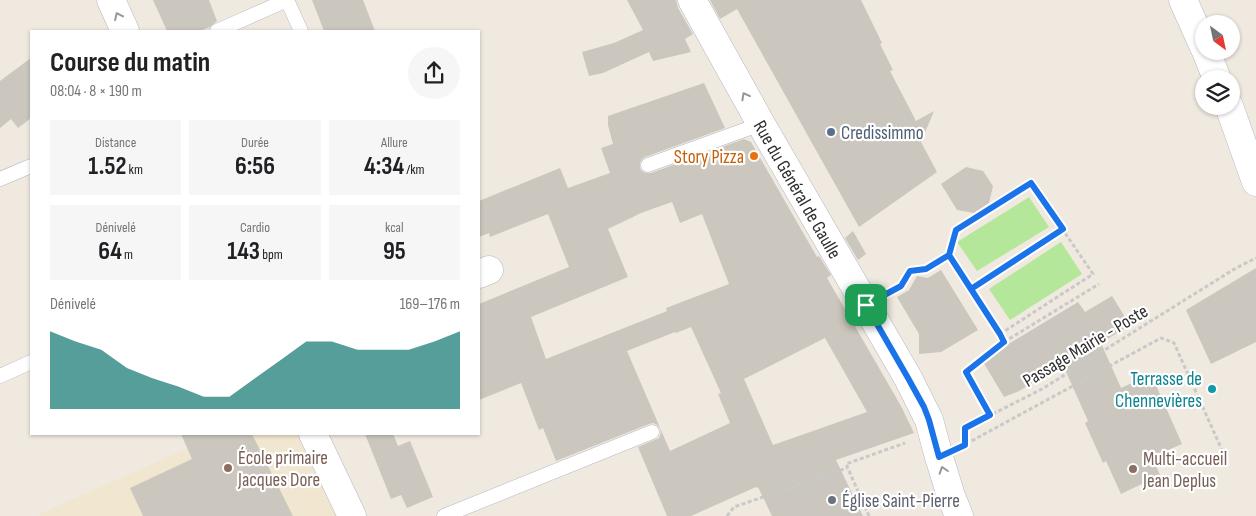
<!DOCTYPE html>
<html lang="fr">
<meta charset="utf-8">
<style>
:root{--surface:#fff;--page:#f6f6f6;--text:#202124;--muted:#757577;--accent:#0f766e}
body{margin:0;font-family:"Sofia Sans Condensed",sans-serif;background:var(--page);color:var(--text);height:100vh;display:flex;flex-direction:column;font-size:19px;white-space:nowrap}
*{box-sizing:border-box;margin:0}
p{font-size:16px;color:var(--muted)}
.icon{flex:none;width:28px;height:28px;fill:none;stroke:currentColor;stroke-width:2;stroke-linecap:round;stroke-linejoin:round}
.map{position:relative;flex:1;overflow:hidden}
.details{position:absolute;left:30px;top:30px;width:450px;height:405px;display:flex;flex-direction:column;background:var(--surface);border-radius:0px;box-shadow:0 1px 4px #0004}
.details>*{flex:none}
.needle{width:32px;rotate:147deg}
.tools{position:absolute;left:1195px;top:15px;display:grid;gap:10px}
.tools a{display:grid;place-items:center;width:45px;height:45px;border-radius:50%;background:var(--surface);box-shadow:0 1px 4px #0004;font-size:25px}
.pin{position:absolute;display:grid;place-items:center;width:42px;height:42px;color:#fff;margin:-21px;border-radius:10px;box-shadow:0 2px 8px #0006}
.round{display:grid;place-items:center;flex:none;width:52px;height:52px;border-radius:26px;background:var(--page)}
.summary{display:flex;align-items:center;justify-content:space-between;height:85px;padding:0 20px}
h1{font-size:28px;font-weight:700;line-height:38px}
.stats{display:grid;grid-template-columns:repeat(3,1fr);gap:8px;height:85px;padding:5px 20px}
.stats div{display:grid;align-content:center;border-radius:0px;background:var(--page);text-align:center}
.stats b{font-size:25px;font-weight:700}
.stats small{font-size:14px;font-weight:400}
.stats p{font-size:14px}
.chart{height:140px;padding:10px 20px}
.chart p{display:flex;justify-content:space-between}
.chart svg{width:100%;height:90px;margin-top:5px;fill:var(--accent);opacity:.7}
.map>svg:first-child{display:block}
</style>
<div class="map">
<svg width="1256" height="516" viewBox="0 0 1256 516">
<rect width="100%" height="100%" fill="#efe9e0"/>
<polygon fill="#f1e6d0" points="220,434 297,434 336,516 40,516 39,514"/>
<g fill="#b5e79b">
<polygon points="1029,197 1049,227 977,271 957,242"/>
<polygon points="1061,242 1082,274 1010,320 989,289"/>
</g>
<g fill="#cbc7be" fill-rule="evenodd">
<polygon points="153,0 209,0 217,21 210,27 200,31 167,31"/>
<polygon points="312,0 363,0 375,31 324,31"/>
<polygon points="627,0 676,0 678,8 693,34 685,39 691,52 653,61 649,52 603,73 589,76 582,52 614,43 643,30"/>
<polygon points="710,0 861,0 882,43 880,44 893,70 890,71 916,121 934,111 921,142 937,172 859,227 737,9 720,19"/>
<polygon points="31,58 31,118 18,128 11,119 0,128 0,81"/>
<path d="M 704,83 L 725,128 L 645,157 L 642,159 L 640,163 L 640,168 L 642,171 L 646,173 L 651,173 L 744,139 L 751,142 L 817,257 L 819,256 L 831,275 L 827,278 L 901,406 L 914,433 L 836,460 L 863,516 L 772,516 L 758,487 L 757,488 L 756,487 L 691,516 L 667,516 L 638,447 L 659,438 L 661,433 L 660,428 L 657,425 L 653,423 L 649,424 L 556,461 L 543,428 L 539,430 L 521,383 L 479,400 L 479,304 L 569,267 L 548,214 L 490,237 L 489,233 L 479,237 L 479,201 L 560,168 L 568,188 L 610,173 L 601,148 L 613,144 L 608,125 L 608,116 ZM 672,202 L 680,223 L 702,214 L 729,284 L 666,308 L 667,311 L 546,359 L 531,317 L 628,277 L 608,229 L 641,213 ZM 691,327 L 721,393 L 718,394 L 730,423 L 670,451 L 627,351 L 675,332 L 676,333 ZM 825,338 L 867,412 L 773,445 L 744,379 Z"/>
<polygon points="966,167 983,171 993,186 989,203 974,213 957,210 941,184"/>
<polygon points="853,231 866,254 858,260 845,238"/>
<polygon points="1256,268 1256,342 1211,364 1186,310"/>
<polygon points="941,270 978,330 941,352 919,354 919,334 897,297 909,290 917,276 928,278"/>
<polygon points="1112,296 1130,325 1101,343 1121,388 1151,374 1182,444 1152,457 1160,475 1121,494 1106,461 1103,463 1085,423 1088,421 1063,365 1019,391 1004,397 982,360 1078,302 1085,312"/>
<polygon points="181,434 252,434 293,516 143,516 130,488 192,459"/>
<polygon points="365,434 393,434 398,446 410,441 433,497 407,508 401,495 391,499"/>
</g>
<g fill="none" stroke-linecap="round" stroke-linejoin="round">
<defs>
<g id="lane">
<polyline points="287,0 301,31"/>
<polyline points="217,31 287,0"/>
<polyline points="648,165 761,124"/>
<polyline points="0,179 31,166"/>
<polyline points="0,376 31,362"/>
<polyline points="444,516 652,432"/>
</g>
<g id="street">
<polyline points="111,0 125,31"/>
<polyline points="479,274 489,270"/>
<polyline points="313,434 352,516"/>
</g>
<g id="secondary">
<polyline points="692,0 761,124 908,378 929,420 939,457 951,496 959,516"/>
<polyline points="1183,0 1204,47"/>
<polyline points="1206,51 1217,79"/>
<polyline points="1229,106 1256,182"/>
</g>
</defs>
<use href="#lane" stroke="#b4b7c1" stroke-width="15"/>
<use href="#street" stroke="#b4b7c1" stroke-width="29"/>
<use href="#secondary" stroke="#b4b7c1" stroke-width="29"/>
<g stroke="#c9c9c9" stroke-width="3" stroke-dasharray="4 2.5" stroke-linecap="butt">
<polyline points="971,289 1063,229"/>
<polyline points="891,292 901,286 911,271 926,269 949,255"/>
<polyline points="1000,334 1093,274 1031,183 957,230 949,255 1000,334 1004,342"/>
<polyline points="990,415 966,372 1004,342 1099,284"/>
<polyline points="965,436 965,428 1042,389 1236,268 1256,258"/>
<polyline points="966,444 1161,338 1174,343 1226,459"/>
<polyline points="727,516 734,507 847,468"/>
<polyline points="869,516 846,464 905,443"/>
</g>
<use href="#lane" stroke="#fff" stroke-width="14"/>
<use href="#street" stroke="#fff" stroke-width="28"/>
<use href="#secondary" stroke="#fff" stroke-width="28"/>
</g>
<defs><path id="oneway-chevron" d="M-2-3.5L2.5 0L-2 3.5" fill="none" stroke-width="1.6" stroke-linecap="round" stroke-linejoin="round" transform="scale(1.25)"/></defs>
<g stroke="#969696">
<use href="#oneway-chevron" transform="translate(118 16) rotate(-115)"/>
<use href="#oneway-chevron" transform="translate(745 96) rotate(-119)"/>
<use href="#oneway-chevron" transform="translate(943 470) rotate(-108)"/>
</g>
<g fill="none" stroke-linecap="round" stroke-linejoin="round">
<defs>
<polyline id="route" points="866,305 908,378 924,407 929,420 939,457 965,445 965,428 990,415 966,372 1004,342 1000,334 949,255 956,230 1031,183 1063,229 971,289 949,255 926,269 910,271 901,286 866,305"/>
</defs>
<use href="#route" stroke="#fff" stroke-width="10"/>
<use href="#route" stroke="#1a73e8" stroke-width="6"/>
</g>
<circle fill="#5c6f8a" stroke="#fff" stroke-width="2" cx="831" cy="132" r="5"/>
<circle fill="#e8710a" stroke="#fff" stroke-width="2" cx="754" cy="156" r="5"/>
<circle fill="#0f9aa8" stroke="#fff" stroke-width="2" cx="1212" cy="389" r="5"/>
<g fill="#8d6e63" stroke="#fff" stroke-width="2">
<circle cx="228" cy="468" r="5"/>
<circle cx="1133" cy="469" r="5"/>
</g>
<circle fill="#6b7280" stroke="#fff" stroke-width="2" cx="832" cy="500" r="5"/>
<g text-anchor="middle" stroke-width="4.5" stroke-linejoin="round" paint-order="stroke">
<g font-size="19" fill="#4e5e75" stroke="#fff" text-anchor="start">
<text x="841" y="139">Credissimmo</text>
</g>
<g font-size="19" fill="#c56008" stroke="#fff" text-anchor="end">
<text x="744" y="163">Story Pizza</text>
</g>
<g font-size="19" fill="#2e2e2e" stroke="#fff">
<text transform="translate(798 189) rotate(60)" y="7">Rue du Général de Gaulle</text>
<text transform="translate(1085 345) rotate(-31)" y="7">Passage Mairie - Poste</text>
</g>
<g font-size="19" fill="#0d838f" stroke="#fff" text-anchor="end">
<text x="1202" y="385">Terrasse de<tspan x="1202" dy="22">Chennevières</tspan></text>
</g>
<g font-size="19" fill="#785e54" stroke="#fff" text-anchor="start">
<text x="238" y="464">École primaire<tspan x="238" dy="22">Jacques Dore</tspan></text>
<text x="1143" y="465">Multi-accueil<tspan x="1143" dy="22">Jean Deplus</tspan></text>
</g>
<g font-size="19" fill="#5b616d" stroke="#fff" text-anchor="start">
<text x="842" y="507">Église Saint-Pierre</text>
</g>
</g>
</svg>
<div class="tools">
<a><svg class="needle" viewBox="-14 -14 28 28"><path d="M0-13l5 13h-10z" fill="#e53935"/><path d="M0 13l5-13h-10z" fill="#757577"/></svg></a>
<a><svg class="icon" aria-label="layers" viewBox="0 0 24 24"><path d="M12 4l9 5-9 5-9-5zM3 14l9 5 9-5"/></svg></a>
</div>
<div class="pin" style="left:866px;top:305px;background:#1e9e55"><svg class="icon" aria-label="arrive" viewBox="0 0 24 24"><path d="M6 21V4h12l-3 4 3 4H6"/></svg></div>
<section class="details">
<div class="summary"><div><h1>Course du matin</h1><p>08:04 · 8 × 190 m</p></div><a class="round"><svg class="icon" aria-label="share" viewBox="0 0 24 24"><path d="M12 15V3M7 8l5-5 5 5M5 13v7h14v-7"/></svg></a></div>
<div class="stats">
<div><p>Distance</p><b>1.52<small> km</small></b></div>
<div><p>Durée</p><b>6:56</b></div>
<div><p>Allure</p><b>4:34<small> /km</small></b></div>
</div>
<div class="stats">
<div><p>Dénivelé</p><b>64<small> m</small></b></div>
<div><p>Cardio</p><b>143<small> bpm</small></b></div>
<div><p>kcal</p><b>95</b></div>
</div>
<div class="chart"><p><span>Dénivelé</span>169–176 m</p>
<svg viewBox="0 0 160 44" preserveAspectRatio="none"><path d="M0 44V6L10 11L20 15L30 24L40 29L50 33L60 38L70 38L80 29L90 20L100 11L110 11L120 15L130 15L140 15L150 11L160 6V44z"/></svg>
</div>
</section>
</div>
